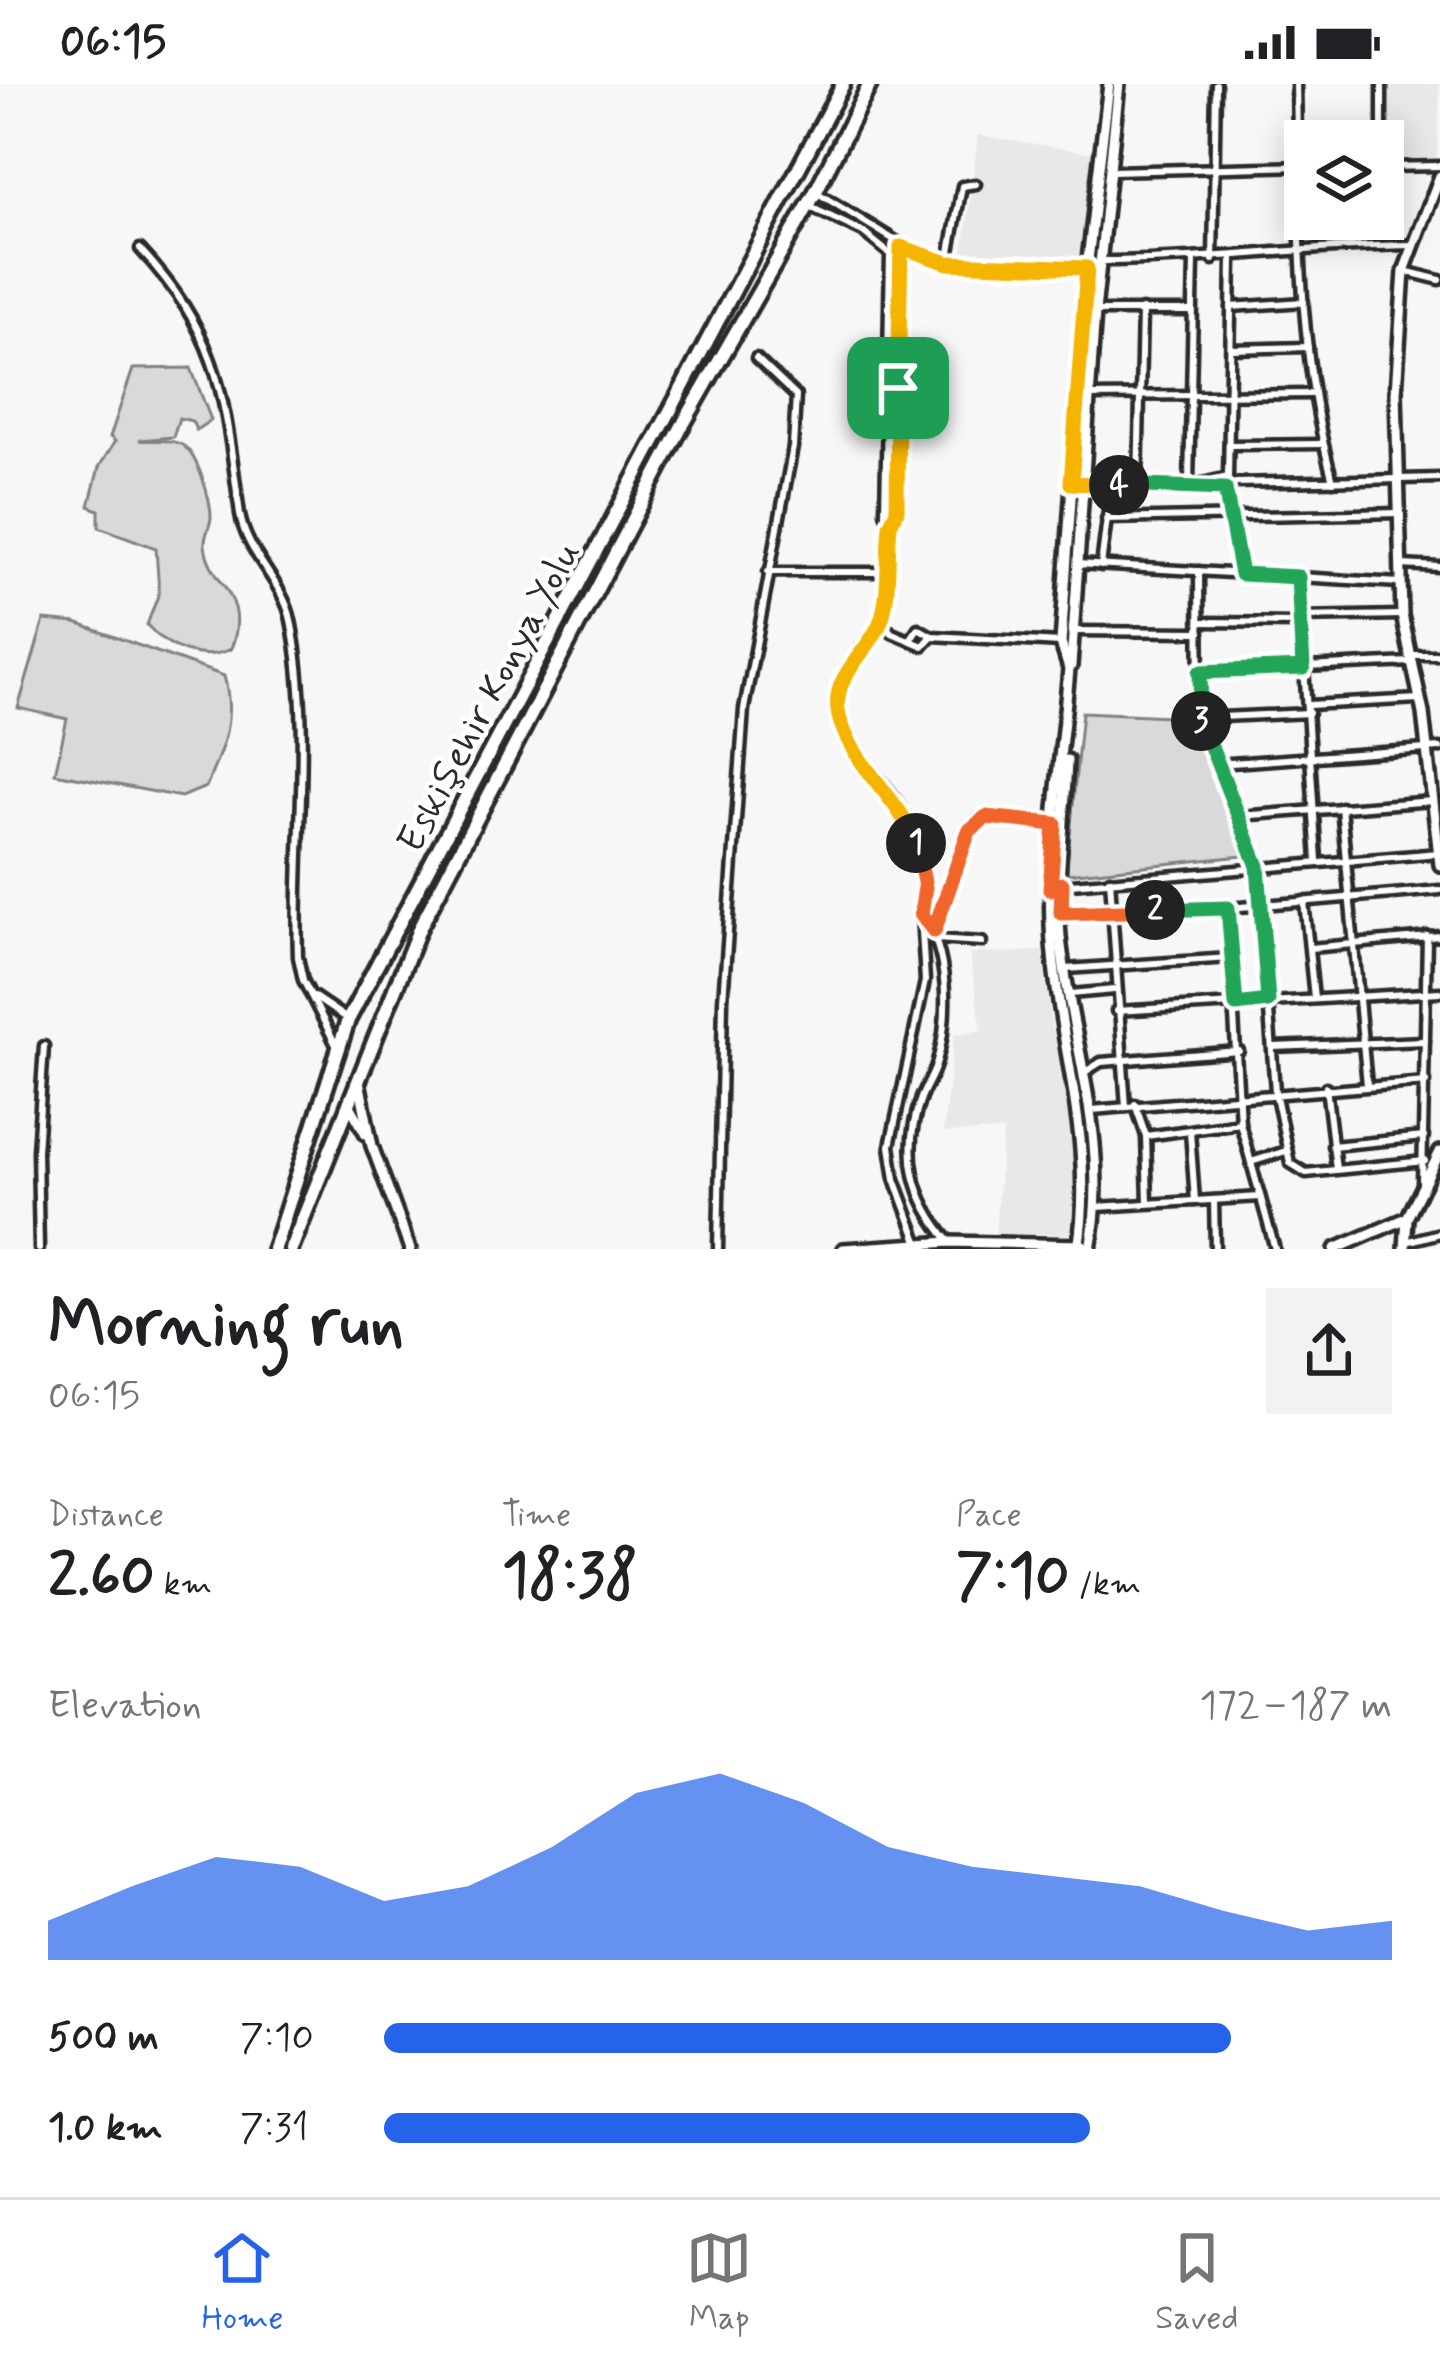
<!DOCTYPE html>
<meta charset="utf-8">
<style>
:root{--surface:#fff;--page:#f2f2f2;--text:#202124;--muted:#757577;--line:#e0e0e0;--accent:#2563eb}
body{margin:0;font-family:Mynerve,sans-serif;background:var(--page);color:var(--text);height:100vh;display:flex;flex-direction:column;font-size:45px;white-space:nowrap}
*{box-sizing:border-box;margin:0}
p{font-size:39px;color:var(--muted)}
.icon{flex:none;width:66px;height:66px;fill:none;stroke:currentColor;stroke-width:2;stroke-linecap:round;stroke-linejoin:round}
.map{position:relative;height:1165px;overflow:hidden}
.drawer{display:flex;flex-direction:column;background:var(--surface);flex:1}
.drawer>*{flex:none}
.controls{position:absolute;left:1284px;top:36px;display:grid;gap:24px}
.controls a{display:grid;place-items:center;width:120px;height:120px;border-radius:0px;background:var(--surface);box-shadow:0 6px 30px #0003;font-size:60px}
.pin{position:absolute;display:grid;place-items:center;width:102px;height:102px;color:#fff;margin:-51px;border-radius:24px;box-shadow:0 6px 18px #0006}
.km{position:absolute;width:60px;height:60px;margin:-30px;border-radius:50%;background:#222;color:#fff;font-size:33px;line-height:60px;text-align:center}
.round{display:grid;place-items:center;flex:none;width:126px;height:126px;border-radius:0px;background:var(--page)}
.overview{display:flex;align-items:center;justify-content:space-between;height:204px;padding:0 48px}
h1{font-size:66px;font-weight:700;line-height:90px}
.figures{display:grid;grid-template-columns:repeat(3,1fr);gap:18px;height:204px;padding:12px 48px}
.figures div{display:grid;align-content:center}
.figures b{font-size:60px;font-weight:700}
.figures small{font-size:33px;font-weight:400}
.figures p{font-size:33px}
.chart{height:336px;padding:24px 48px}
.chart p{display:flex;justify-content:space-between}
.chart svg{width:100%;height:216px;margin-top:12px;fill:var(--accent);opacity:.7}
ul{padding:0 48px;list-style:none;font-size:39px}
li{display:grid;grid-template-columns:192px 144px 1fr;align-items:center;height:90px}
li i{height:30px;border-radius:15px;background:var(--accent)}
.status{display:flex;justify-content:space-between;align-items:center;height:84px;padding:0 60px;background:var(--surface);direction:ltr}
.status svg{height:33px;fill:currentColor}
.tabs{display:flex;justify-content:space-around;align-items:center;height:168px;border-top:3px solid var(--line);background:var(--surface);font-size:33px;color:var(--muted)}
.tabs a{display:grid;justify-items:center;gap:6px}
.tabs .current{color:var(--accent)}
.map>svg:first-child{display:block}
</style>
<div class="status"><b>06:15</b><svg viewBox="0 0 49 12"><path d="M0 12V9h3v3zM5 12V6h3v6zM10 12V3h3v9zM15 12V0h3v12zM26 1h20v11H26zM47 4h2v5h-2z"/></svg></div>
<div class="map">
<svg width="1440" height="1165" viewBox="0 0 1440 1165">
<rect width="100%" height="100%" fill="#f7f7f7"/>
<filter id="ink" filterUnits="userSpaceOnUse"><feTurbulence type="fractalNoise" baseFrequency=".00833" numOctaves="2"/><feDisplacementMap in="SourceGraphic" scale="24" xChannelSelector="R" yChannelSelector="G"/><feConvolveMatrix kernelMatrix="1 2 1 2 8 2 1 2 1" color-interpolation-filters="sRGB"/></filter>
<g filter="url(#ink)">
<g fill="#e8e8e8">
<polygon points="1386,0 1440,0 1437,74 1386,74"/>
<polygon points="978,51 1092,69 1079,175 963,171"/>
<polygon points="1042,867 1051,940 1078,1060 1075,1150 995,1150 1003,1047 943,1049 954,950 982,946 969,870"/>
</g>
<g fill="#d9d9d9" stroke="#828282" stroke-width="3">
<path d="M 191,284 L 211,336 L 196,346 L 192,337 L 179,334 L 173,353 L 139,356 C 152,358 173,353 185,363 C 198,374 211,415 211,433 C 211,442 204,451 205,461 C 209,500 252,509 231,565 C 201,579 168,565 147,541 L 159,509 L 156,464 L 99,443 L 99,426 L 89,422 L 99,383 L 115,357 L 110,353 L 133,285 Z"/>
<path d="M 44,536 L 76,539 L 224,592 C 236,636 223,663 206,703 L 181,713 L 55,689 L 67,635 L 18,624 Z"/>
<polygon points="1082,628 1192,633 1243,772 1066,790"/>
</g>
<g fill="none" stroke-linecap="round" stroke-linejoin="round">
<defs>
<g id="street">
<path d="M 1296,0 C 1299,133 1297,268 1333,397"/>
<polyline points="1382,57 1382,0"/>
<polyline points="1383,83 1440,82"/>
<polyline points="1111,87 1305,82"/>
<polyline points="816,108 922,173 993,182 1089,183"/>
<polyline points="808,122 863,148 890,170"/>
<path d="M 901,163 L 897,427 L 890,441 C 887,468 892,518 878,541 C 862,566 835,590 837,623 C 840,658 863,677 884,700 C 915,736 928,784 921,830 C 950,868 950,935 936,981 C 933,992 925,1003 921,1014 C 901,1070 913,1115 950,1158"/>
<path d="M 140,165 C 223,255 224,316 240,430 C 246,470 283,497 291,536 C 313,645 294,763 298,873 L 303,896 L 336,961"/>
<polyline points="890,170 885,428 890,441"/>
<polyline points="1213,176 1216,0"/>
<path d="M 1100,177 C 1206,177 1309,162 1414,161"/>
<polyline points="948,179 962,102 976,100"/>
<polyline points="1404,187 1440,196"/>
<polyline points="1231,223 1304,218"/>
<polyline points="1095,227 1191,227"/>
<polyline points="1232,265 1308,263"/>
<polyline points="1088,312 1312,310"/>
<polyline points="1230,361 1323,360"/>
<polyline points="1071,399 1194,401 1228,393 1232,175"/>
<polyline points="1189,400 1194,177"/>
<polyline points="1138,401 1142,226"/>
<polyline points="1194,401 1225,405"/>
<polyline points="1106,435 1401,429"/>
<polyline points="1077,480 1400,499"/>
<polyline points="1401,481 1440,483"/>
<polyline points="1101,482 1111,402"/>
<polyline points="1199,487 1200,634 1258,782 1275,1007 1290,1079 1306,1089 1425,1077"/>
<polyline points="768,488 884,488"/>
<polyline points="1241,489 1225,405 1236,399 1440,394"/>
<polyline points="1298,493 1317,776"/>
<polyline points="1297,533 1402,531"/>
<polyline points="881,537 892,549 923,562 932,552 1061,559"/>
<polyline points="1200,538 1298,539"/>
<polyline points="1073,547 1200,548"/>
<polyline points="910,556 918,544 932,552"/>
<polyline points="1410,571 1440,571"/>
<polyline points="1200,588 1412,578"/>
<polyline points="1309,621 1419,615"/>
<polyline points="1200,634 1309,629"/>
<polyline points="1217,680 1440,664"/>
<polyline points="1341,723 1367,1001"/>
<polyline points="1239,732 1433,717"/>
<polyline points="1110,795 1126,1023"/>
<polyline points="1059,801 1439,769"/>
<polyline points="1304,817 1314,914"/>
<polyline points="1228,824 1240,1039 1275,1165"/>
<polyline points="1061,829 1228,824 1440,806"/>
<polyline points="921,831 925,897 890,1062 895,1095 921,1165"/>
<polyline points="934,847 951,789 978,735 1056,740"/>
<polyline points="936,855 982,858"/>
<polyline points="1310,864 1440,852"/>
<polyline points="1066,885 1230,874"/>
<polyline points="1071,910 1114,906"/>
<polyline points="313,912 347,935"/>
<polyline points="1116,927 1440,908"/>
<polyline points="1273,963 1425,957"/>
<polyline points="1085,988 1101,978 1239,967"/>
<polyline points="1326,1003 1336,1085"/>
<polyline points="1135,1020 1146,1052 1148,1119"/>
<polyline points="1092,1026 1426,998"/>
<polyline points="1190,1047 1195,1117"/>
<polyline points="1146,1052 1240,1039"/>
<polyline points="1332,1062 1424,1053"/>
<polyline points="1251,1078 1286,1067"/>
<polyline points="1422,1100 1427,852"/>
<polyline points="1214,1116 1215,1165"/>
<polyline points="1097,1123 1260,1113"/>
<polyline points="1406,1158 1440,1149"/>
<polyline points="39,1165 37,1067 44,962"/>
<polyline points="718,1165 723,916 744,625 793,363 796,312 756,274"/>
</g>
<g id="secondary">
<polyline points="1440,92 1404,187 1396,308 1402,531 1423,629 1440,781"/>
<polyline points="1071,582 1095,227 1119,0"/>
<path d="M 1067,676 C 1065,733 1055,796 1060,853 C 1071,958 1111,1058 1090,1165"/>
<polyline points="359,997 372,1062 410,1165"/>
<polyline points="348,1018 366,1050"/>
<polyline points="843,1165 950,1158 1083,1161"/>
<path d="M 1078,1165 C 1095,1065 1062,970 1053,871 C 1044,777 1061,679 1069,585 L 1061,559 L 1087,184 L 1109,0"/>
<polyline points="1335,1165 1407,1134"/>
<polyline points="1405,1165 1407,1134 1440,1068"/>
</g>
<g id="highway">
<polyline points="274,1165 348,936 843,0"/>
<polyline points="291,1165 419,845 681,344 813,113 870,0"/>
</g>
</defs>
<use href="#street" stroke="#2b2b2b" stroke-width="15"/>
<use href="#secondary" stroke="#2b2b2b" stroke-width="18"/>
<use href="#highway" stroke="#2b2b2b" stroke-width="21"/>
<use href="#street" stroke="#fff" stroke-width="6"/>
<use href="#secondary" stroke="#fff" stroke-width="9"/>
<use href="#highway" stroke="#fff" stroke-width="12"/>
</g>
</g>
<g fill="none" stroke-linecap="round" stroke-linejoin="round" filter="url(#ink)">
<defs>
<path id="split-1" d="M 898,304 L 897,427 L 890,441 C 887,470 890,507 882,534 C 869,573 823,593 842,642 C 859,687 898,713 916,759"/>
<polyline id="split-2" points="916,759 925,803 921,830 934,847 969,747 986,733 1055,740 1050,805 1062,800 1061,829 1155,826"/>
<polyline id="split-3" points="1155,826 1228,824 1236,921 1268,917 1258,782 1201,637"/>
<polyline id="split-4" points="1119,401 1225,405 1241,490 1298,493 1303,584 1200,588 1201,637"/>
<polyline id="split-5" points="898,304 901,163 948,179 1087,184 1071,399 1119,401"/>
</defs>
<use href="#split-1" stroke="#fff" stroke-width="24"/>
<use href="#split-2" stroke="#fff" stroke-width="24"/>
<use href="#split-3" stroke="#fff" stroke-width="24"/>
<use href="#split-4" stroke="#fff" stroke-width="24"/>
<use href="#split-5" stroke="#fff" stroke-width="24"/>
<use href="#split-1" stroke="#f5b400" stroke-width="15"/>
<use href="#split-2" stroke="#f0652b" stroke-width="15"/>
<use href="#split-3" stroke="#22a559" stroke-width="15"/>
<use href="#split-4" stroke="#22a559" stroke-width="15"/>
<use href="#split-5" stroke="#f5b400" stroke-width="15"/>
</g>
<g text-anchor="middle" stroke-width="9" stroke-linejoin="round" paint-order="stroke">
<g font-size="39" fill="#2b2b2b" stroke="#fff">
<text transform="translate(487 612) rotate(-62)" y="14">Eskişehir Konya Yolu</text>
</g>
</g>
</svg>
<div class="controls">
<a><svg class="icon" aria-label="layers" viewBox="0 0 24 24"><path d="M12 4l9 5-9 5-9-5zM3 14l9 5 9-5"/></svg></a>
</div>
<div class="pin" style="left:898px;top:304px;background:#1e9e55"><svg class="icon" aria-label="arrive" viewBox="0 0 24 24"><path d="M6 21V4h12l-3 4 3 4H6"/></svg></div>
<b class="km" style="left:916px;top:759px">1</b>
<b class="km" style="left:1155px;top:826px">2</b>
<b class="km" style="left:1201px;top:637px">3</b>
<b class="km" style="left:1119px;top:401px">4</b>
</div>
<section class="drawer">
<div class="overview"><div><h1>Morning run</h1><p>06:15</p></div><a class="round"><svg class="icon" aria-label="share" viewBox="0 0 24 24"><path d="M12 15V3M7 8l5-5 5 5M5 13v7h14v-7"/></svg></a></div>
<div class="figures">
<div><p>Distance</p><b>2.60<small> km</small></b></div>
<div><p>Time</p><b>18:38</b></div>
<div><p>Pace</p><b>7:10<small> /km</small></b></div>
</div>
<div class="chart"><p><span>Elevation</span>172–187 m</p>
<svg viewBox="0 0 160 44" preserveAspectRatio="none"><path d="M0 44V36L10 29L20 23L30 25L40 32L50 29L60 21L70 10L80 6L90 12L100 21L110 25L120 27L130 29L140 34L150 38L160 36V44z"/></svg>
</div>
<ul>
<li><b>500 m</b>7:10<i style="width:84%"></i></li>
<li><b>1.0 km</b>7:31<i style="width:70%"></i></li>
</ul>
</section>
<nav class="tabs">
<a class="current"><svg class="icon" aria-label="home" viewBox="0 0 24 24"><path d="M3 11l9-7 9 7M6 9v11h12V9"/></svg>Home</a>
<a><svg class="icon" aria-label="map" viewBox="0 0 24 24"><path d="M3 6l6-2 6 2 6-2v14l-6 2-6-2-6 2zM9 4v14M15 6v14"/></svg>Map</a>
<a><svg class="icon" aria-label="saved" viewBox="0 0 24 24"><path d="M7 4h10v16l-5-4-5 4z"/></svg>Saved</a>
</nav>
